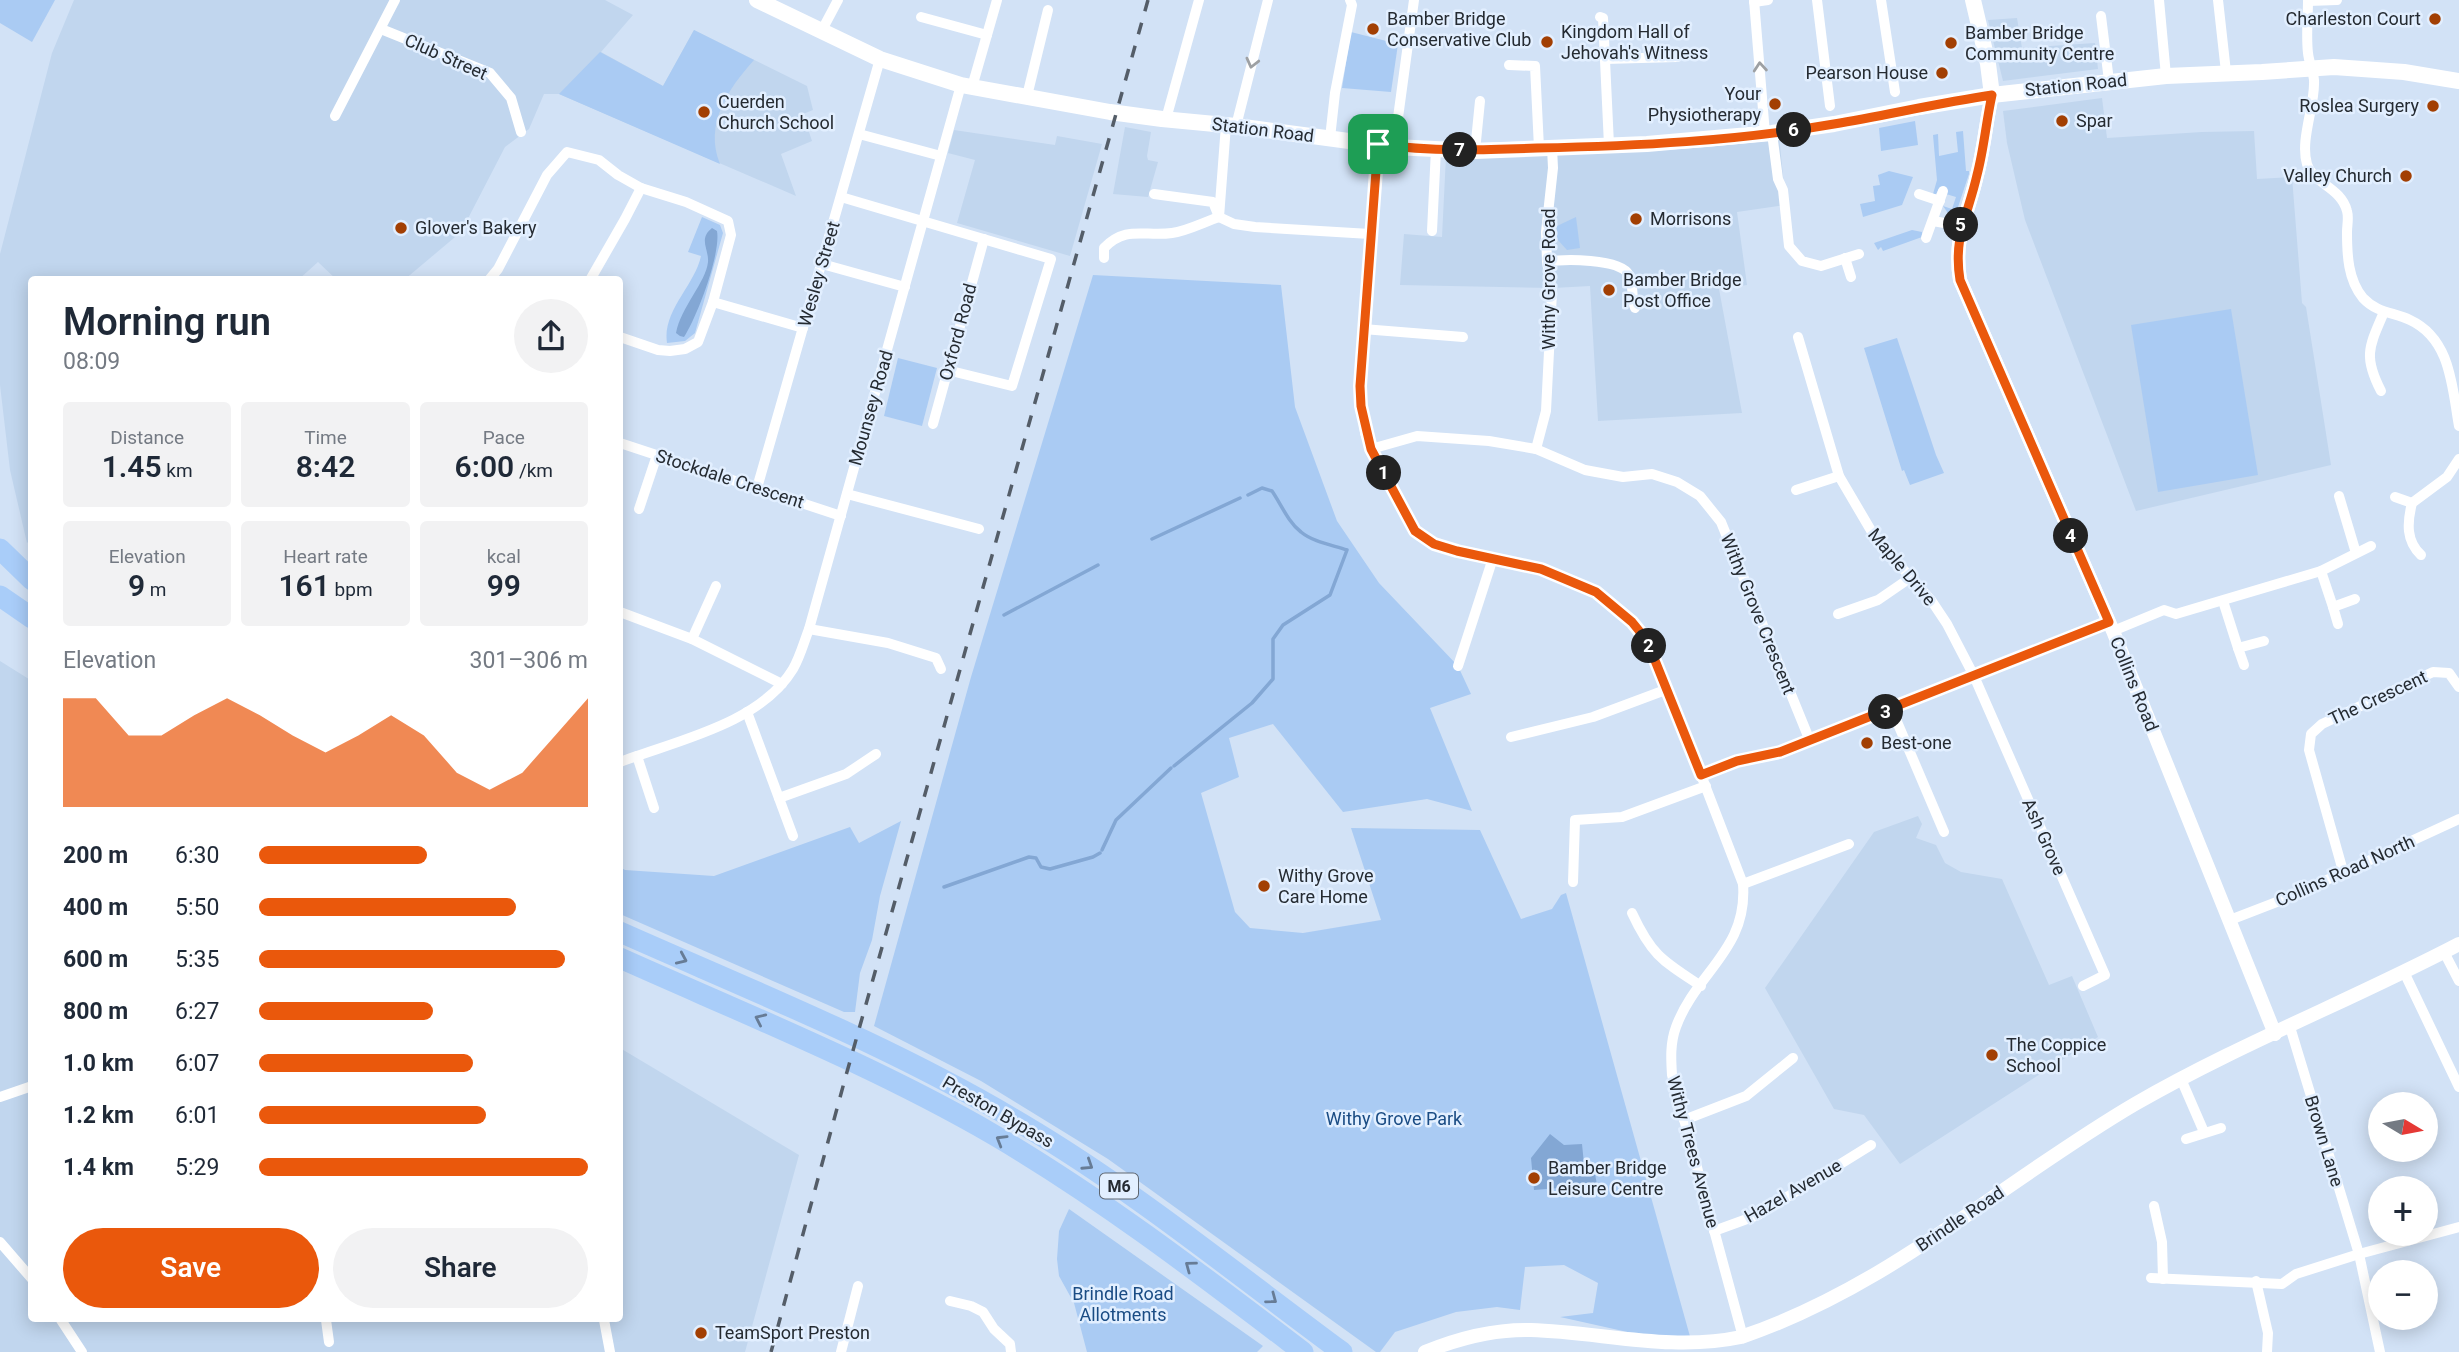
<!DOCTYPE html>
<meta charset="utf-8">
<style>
:root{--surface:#fff;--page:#f2f2f3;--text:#1f2937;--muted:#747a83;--accent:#ea580c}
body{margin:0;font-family:Roboto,sans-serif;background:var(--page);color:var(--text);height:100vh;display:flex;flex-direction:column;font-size:26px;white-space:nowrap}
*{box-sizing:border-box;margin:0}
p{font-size:23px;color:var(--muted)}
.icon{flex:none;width:38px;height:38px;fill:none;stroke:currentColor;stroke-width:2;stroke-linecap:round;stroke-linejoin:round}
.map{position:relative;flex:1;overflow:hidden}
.sheet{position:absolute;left:28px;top:276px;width:595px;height:1046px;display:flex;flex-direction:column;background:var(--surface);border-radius:7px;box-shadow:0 4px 18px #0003}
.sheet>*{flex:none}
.needle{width:46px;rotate:100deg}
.tools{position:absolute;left:2368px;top:1092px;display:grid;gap:14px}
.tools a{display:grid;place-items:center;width:70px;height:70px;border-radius:50%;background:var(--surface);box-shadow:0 4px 18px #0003;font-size:35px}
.pin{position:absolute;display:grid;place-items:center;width:60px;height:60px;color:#fff;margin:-30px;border-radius:14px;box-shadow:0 4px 10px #0006}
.km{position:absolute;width:35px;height:35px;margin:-18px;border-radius:50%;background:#222;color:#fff;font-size:19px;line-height:35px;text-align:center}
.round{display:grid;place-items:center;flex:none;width:74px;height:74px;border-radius:37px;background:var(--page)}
.headline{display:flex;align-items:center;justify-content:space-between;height:119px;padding:0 35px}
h1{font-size:38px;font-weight:600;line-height:52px}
.figures{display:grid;grid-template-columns:repeat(3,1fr);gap:10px;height:119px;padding:7px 35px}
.figures div{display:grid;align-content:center;border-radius:7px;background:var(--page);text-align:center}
.figures b{font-size:30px;font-weight:600}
.figures small{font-size:19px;font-weight:400}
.figures p{font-size:19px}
.chart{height:196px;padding:14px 35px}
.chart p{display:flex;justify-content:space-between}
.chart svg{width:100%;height:126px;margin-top:7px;fill:var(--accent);opacity:.7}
.primary-button{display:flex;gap:14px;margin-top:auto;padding:14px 35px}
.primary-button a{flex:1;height:80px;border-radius:42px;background:var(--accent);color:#fff;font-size:28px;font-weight:600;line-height:80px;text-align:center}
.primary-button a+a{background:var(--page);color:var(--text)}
ul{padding:0 35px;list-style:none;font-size:23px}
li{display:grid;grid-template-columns:112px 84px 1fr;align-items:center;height:52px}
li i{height:18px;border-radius:9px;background:var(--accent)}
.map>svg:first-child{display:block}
</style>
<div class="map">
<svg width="2459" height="1352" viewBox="0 0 2459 1352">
<rect width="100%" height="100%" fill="#d2e2f6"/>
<g fill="#c1d6ee">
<polygon points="74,0 605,0 633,15 601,52 663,86 694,30 807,86 813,110 803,114 812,141 781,154 796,196 559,94 544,94 529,129 505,147 461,232 404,280 337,280 318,262 298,280 32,280 32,538 27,543 10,470 0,385 0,254 52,53"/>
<polygon points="2017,18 2022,48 2095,43 2098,69 2003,81 1988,20"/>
<polygon points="2102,98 2107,138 2202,132 2254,131 2257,179 2292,177 2302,303 2306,307 2331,465 2136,511 2025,220 2007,143 2003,111"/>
<polygon points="1125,127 1151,132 1147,156 1148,160 1158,162 1148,197 1113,194"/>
<polygon points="954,130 1055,145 1057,136 1102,144 1070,256 957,223 975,160 948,153"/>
<polygon points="1779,136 1786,205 1737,212 1747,285 1719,289 1742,413 1598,421 1590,286 1553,288 1400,285 1404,234 1442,237 1446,156"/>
<polygon points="0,661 32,681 32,1320 620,1320 620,1048 799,1155 745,1352 0,1352"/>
<polygon points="1918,816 1922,824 1916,838 1936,845 1945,863 1961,872 2002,879 2049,985 2072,976 2098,1037 1900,1164 1864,1115 1834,1109 1765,988 1874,832"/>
</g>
<g fill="#aacbf3">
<polygon points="0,0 55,0 32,42 0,23"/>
<path d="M 694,30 L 754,60 C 728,89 704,124 720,164 L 559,94 L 600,52 L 663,86 Z"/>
<polygon points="1351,32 1398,44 1391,92 1342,88"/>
<polygon points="1915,121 1918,145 1881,151 1879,128"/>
<polygon points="1963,131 1966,171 1969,171 1969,174 1956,213 1950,216 1943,206 1952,209 1956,197 1946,194 1940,187 1936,194 1933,194 1937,180 1933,135 1938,134 1939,156 1958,152 1956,132"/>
<polygon points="1889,171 1913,177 1902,205 1863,217 1860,204 1875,201 1873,186 1880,185 1878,175"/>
<path d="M 702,217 L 720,225 L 723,233 L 695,333 L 685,341 L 667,343 C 662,311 695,285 701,256 L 688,252 Z"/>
<polygon points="1576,217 1580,248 1567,250 1557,239 1557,226"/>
<polygon points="1912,230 1922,232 1922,237 1883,251 1881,247 1878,250 1874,243"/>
<polygon points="1093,275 1281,285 1295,407 1337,521 1379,583 1458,666 1471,694 1430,708 1472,811 1427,799 1343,812 1273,724 1229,738 1239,777 1201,793 1235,912 1250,928 1303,933 1381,920 1351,828 1480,830 1521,919 1552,909 1561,895 1566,893 1691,1340 1632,1333 1560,1317 1593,1313 1598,1283 1564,1265 1525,1267 1520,1310 1497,1307 1456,1312 1395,1332 1380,1352 1376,1352 1108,1159 981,1081 874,1026 971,677"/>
<polygon points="2231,309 2258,475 2158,492 2131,325"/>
<polygon points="1897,338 1936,455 1944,473 1910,485 1904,470 1902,471 1864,348"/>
<polygon points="898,358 937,368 922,426 884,416"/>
<polygon points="901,821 880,896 872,940 860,973 855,1012 844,1012 620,914 620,867 625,870 714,876 850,827 859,843"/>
<polygon points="1069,1209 1263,1346 1257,1352 1087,1352 1074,1303 1059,1276 1057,1259 1059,1231"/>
</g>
<g fill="#83a7d4">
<path d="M 712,228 L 717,231 C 721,254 697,317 684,337 L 680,336 L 676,333 C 681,307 706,282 708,262 C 709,249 698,239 712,228 Z"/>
<polygon points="1550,1134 1564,1145 1582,1144 1584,1164 1590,1164 1590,1168 1594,1168 1597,1185 1534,1190 1531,1158"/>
</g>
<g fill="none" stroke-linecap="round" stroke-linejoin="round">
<g stroke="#83a7d4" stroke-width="3.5">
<polyline points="1152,539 1240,498"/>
<polyline points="1004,615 1098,565"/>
<path d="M 1174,766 L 1252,703 L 1273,679 L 1273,639 L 1283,625 L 1330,595 L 1347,550 C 1332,545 1313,542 1301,532 C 1288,522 1281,504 1272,491 L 1262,488 L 1248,495"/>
<polyline points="1102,850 1116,820 1171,768"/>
<polyline points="944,887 1029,857 1036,858 1041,867 1050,869 1093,857 1100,853"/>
</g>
<g stroke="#fff" stroke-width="10">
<polyline points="1754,0 1765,134"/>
<polyline points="1817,0 1830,106"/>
<polyline points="1881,0 1895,92"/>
<polyline points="2159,0 2166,76"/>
<polyline points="2218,0 2226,72"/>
<path d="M 2308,0 C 2308,18 2306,36 2308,53 C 2309,64 2315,74 2314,84 C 2314,108 2300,141 2307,164 C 2312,183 2341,187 2347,211 C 2349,218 2347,225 2347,232 C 2347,255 2348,280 2363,298 C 2377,313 2393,312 2410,320 C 2451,339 2452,387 2459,426"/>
<polyline points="2308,1 2337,0"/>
<polyline points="1754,2 1768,0"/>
<polyline points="2101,16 2109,81"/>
<polyline points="921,17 987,35"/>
<polyline points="1600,17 1603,18 1609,145"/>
<polyline points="381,29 490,73 511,98 521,132"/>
<polyline points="821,32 838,0"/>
<polyline points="1605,59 1677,57"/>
<polyline points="1509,65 1535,66 1539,148"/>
<polyline points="972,87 997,0"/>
<polyline points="1027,96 1048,10"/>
<polyline points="335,116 395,0"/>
<polyline points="1166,119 1199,0"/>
<polyline points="1236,126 1268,0"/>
<polyline points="1772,133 1778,179 1783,190 1789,246 1802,261 1821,266 1859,254"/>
<polyline points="859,134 941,156"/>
<polyline points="1330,138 1335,93 1352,5 1350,0"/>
<path d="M 1378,144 L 1360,386 L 1365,433 L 1371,449 L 1415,531 L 1434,544 L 1457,551 L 1541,568 L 1578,583 L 1596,592 L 1632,622 L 1645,638 L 1668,689 L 1743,884 C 1748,950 1696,972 1676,1027 C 1670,1043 1671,1059 1672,1075 L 1743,1337"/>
<polyline points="1394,147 1414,0"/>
<polyline points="1475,151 1480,101"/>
<polyline points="1154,194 1213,202 1217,212"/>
<polyline points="1919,194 1940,201"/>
<polyline points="841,197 1051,259 1012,386 947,370"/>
<polyline points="1219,217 1234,224 1255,227 1370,234"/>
<polyline points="1219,217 1226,125"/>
<polyline points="1933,221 1961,226"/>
<polyline points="1432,231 1436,149"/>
<polyline points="1926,238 1943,191"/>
<path d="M 1104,258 L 1104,248 C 1126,225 1145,237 1172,233 C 1187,231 1204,222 1219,217"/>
<polyline points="1845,258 1851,277"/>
<path d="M 1547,262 C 1563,259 1620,258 1629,275 C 1634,284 1631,298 1635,308"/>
<polyline points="822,264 905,287"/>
<polyline points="489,280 498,269 547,175 567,152 599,160 618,175 641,188 686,202 728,221 731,235 713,302 698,342 685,349 670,351 658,350 620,337"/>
<polyline points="590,280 625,219 641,188"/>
<polyline points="713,302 803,328"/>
<polyline points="1363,329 1463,337"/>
<polyline points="1798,337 1839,476 1876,539 1931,600 1947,624 1974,676 2105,975 2083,986"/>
<path d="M 2381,391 C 2363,356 2369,347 2384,312"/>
<polyline points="933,424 984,239"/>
<polyline points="620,443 841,516"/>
<polyline points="1371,449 1417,436 1489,441 1536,449 1585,470 1623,477 1652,474 1677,482 1700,496 1721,522 1810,741"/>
<polyline points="1536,449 1546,411 1552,292 1547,262 1546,232 1553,168 1552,148"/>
<polyline points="757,488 880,59"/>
<polyline points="1796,490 1839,476"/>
<polyline points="847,494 979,529"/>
<polyline points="2339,496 2356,553"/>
<polyline points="2395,497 2412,503"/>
<polyline points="639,509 657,455"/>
<path d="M 2421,555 C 2406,541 2407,523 2412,503 L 2447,477 L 2459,459"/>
<polyline points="2321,571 2333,607"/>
<polyline points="2223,601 2238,648"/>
<polyline points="620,612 692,639 782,684"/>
<polyline points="1838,614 1878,600 1910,578"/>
<polyline points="2338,624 2333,607 2355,599"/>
<polyline points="809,629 888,643 936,658 941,669"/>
<polyline points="2113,631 2164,610 2176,614 2321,571 2371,546"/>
<polyline points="692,639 716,586"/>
<polyline points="2244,665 2238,648 2264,641"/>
<polyline points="1458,666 1493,558"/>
<polyline points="1892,710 1944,832"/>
<polyline points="747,712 793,836"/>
<polyline points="1511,737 1593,717 1668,689"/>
<polyline points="637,756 654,808"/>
<path d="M 620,762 C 675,741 760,724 793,669 C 800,657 804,642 809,629 L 961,85"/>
<polyline points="1701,775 1737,761 1780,753 1810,741 2109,622"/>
<polyline points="779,798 846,774 876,754"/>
<polyline points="2343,871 2309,750 2311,734 2322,724 2433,672 2449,673 2459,687"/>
<polyline points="1573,882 1575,820 1622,817 1706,786"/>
<polyline points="1743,884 1849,844"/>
<path d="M 1632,913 C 1652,956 1663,961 1701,986"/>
<polyline points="2230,920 2292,896 2459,819"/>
<polyline points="2444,952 2459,981"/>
<polyline points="2404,972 2459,1087"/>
<polyline points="2290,1027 2359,1254 2380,1352"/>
<polyline points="2181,1079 2204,1132"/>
<polyline points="0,1097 32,1086"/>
<polyline points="1684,1120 1746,1096 1793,1058"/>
<polyline points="2186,1139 2221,1128"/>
<polyline points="2154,1206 2162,1242 2163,1279"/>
<polyline points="1714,1231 1758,1215 1871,1145"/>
<polyline points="0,1242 32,1279"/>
<polyline points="2151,1278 2282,1284 2296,1274 2359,1254 2459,1227"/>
<polyline points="2256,1281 2268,1333 2267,1352"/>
<polyline points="950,1301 971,1306 983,1312 994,1329 1010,1344 1011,1352"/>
<polyline points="61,1320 82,1352"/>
<polyline points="326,1320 329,1342"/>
<polyline points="604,1320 610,1352"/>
<polyline points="841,1352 858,1286"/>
</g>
<g stroke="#fff" stroke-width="14">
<path d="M 1992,95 C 1986,121 1984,149 1977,175 C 1968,215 1953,236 1960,280 L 2113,631 L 2275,1034"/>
<path d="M 1425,1352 C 1459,1338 1494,1329 1531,1330 C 1601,1332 1671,1352 1741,1337 C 1889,1287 2002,1182 2135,1104 C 2239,1044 2352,1000 2459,944"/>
</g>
<g stroke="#fff" stroke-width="16">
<polyline points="757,0 880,59 961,85 1110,112 1162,119 1236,126 1394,147 1475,151 1647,144 1772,133 1834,124 1919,107 1992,95 2166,76 2262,72 2334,67 2404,72 2459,81"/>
<polyline points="1973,0 1988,64 1992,95"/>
</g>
<g stroke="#a9cdf9" stroke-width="21">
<polyline points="0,549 32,580"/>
<polyline points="0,596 32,618"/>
<path d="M 620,932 C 755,992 894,1047 1022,1124 C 1135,1191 1236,1274 1342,1352"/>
<path d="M 620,958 C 745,1014 875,1066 994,1135 C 1103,1199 1203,1276 1303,1352"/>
</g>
<polyline stroke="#545d68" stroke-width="3.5" stroke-dasharray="12 12" stroke-linecap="butt" points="771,1352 845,1079 1148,0"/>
</g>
<defs><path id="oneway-chevron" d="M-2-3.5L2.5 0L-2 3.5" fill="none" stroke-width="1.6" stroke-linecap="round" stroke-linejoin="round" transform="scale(1.75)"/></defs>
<g stroke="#9da0a3">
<use href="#oneway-chevron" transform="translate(1252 63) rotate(104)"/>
<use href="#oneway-chevron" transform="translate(1760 67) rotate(-95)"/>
</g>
<g stroke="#677c96">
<use href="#oneway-chevron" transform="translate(682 959) rotate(24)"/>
<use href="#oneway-chevron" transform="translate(760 1019) rotate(-155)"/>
<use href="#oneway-chevron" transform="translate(1001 1140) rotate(-149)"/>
<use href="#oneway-chevron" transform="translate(1088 1165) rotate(33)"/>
<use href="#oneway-chevron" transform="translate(1190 1266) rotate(-143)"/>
<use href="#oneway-chevron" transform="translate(1272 1299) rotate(37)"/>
</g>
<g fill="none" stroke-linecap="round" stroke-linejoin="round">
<defs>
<path id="route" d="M 1992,95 C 1986,122 1984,149 1977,175 C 1968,215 1953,237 1960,280 L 2109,622 L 1780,752 L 1737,761 L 1701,775 L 1652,653 L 1645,638 L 1632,622 L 1596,592 L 1541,569 L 1457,551 L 1434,544 L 1415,531 L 1371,449 L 1361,406 L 1360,386 L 1378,144 C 1431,152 1484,150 1537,148 C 1636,146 1737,141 1834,124 C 1887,115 1939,103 1992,95 Z"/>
</defs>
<use href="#route" stroke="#fff" stroke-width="14"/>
<use href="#route" stroke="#ea580c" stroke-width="9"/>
</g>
<g fill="#a23f03" stroke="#e2efff" stroke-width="2.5">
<circle cx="2435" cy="19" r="7"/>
<circle cx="1373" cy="29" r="7"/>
<circle cx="1547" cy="42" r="7"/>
<circle cx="1951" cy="43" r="7"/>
<circle cx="1942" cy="73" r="7"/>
<circle cx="1775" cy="104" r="7"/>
<circle cx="2433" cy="106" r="7"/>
<circle cx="704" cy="112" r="7"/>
<circle cx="2062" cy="121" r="7"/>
<circle cx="2406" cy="176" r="7"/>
<circle cx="1636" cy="219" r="7"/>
<circle cx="401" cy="228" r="7"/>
<circle cx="1609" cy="290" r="7"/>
<circle cx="1867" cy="743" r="7"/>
<circle cx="1264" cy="886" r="7"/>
<circle cx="1992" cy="1055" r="7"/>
<circle cx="1534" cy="1178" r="7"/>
<circle cx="701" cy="1333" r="7"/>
</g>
<g text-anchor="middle" stroke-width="5" stroke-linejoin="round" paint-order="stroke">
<rect fill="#e2efff" stroke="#5e6670" stroke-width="2" x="1100" y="1173.5" width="38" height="25" rx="5"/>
<g font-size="16" font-weight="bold" fill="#252b32">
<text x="1119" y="1192">M6</text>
</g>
<g font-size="18" fill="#252b32" stroke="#e2efff" text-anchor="start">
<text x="1387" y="25">Bamber Bridge<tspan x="1387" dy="21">Conservative Club</tspan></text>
<text x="2421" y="25" text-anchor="end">Charleston Court</text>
<text x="1561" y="38">Kingdom Hall of<tspan x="1561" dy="21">Jehovah's Witness</tspan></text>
<text x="1965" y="39">Bamber Bridge<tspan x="1965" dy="21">Community Centre</tspan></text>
<text x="1928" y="79" text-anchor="end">Pearson House</text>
<text x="1761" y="100" text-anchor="end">Your<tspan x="1761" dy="21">Physiotherapy</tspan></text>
<text x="718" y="108">Cuerden<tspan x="718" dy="21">Church School</tspan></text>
<text x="2419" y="112" text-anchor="end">Roslea Surgery</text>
<text x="2076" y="127">Spar</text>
<text x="2392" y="182" text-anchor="end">Valley Church</text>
<text x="1650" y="225">Morrisons</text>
<text x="415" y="234">Glover's Bakery</text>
<text x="1623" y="286">Bamber Bridge<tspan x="1623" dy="21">Post Office</tspan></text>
<text x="1881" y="749">Best-one</text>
<text x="1278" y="882">Withy Grove<tspan x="1278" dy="21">Care Home</tspan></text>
<text x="2006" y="1051">The Coppice<tspan x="2006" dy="21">School</tspan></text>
<text x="1548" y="1174">Bamber Bridge<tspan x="1548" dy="21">Leisure Centre</tspan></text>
<text x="715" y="1339">TeamSport Preston</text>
</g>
<g font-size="18" fill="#252b32" stroke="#e2efff">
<text transform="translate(446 57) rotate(24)" y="6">Club Street</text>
<text transform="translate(2076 85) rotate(-6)" y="6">Station Road</text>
<text transform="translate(1263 130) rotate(7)" y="6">Station Road</text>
<text transform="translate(819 274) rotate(-74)" y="6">Wesley Street</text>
<text transform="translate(1549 279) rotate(-90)" y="6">Withy Grove Road</text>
<text transform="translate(958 332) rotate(-75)" y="6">Oxford Road</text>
<text transform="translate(871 408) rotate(-74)" y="6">Mounsey Road</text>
<text transform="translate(730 479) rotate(18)" y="6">Stockdale Crescent</text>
<text transform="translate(1902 567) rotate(50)" y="6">Maple Drive</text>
<text transform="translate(1758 614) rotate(68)" y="6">Withy Grove Crescent</text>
<text transform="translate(2134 684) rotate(68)" y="6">Collins Road</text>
<text transform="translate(2378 698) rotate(-25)" y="6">The Crescent</text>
<text transform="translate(2044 837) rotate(66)" y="6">Ash Grove</text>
<text transform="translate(2345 871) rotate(-24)" y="6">Collins Road North</text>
<text transform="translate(998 1112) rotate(30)" y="6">Preston Bypass</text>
<text transform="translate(2324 1141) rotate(73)" y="6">Brown Lane</text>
<text transform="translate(1693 1152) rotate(75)" y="6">Withy Trees Avenue</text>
<text transform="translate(1793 1191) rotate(-30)" y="6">Hazel Avenue</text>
<text transform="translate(1960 1219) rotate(-34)" y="6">Brindle Road</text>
</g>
<g font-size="18" fill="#1a4c84" stroke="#e2efff">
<text x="1394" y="1125">Withy Grove Park</text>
<text x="1123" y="1300">Brindle Road<tspan x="1123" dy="21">Allotments</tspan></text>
</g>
</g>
</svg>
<div class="tools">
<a><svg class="needle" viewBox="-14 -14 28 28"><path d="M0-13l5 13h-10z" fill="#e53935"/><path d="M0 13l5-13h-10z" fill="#747a83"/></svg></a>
<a>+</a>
<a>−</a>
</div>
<div class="pin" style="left:1378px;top:144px;background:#1e9e55"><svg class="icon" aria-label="arrive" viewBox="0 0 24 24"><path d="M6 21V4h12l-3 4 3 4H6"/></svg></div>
<b class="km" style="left:1384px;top:473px">1</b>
<b class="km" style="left:1649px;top:646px">2</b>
<b class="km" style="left:1886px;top:712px">3</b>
<b class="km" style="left:2071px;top:536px">4</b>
<b class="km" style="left:1961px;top:225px">5</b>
<b class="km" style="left:1794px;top:130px">6</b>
<b class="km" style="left:1460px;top:150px">7</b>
<section class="sheet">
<div class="headline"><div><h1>Morning run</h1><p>08:09</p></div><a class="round"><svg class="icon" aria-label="share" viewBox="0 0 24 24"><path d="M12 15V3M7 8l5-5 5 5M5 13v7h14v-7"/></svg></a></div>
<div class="figures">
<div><p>Distance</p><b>1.45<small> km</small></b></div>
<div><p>Time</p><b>8:42</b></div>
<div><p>Pace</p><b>6:00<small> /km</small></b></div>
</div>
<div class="figures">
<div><p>Elevation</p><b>9<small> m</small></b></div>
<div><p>Heart rate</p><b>161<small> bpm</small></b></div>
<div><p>kcal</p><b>99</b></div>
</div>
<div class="chart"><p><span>Elevation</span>301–306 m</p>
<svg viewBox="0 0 160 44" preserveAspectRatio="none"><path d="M0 44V6L10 6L20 19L30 19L40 12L50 6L60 12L70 19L80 25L90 19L100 12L110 19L120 32L130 38L140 32L150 19L160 6V44z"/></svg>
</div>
<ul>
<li><b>200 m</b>6:30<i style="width:51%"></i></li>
<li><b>400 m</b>5:50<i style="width:78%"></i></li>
<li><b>600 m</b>5:35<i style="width:93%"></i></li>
<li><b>800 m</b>6:27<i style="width:53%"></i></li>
<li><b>1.0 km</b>6:07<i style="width:65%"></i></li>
<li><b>1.2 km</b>6:01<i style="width:69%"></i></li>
<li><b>1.4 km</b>5:29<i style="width:100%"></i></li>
</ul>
<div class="primary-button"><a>Save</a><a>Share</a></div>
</section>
</div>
